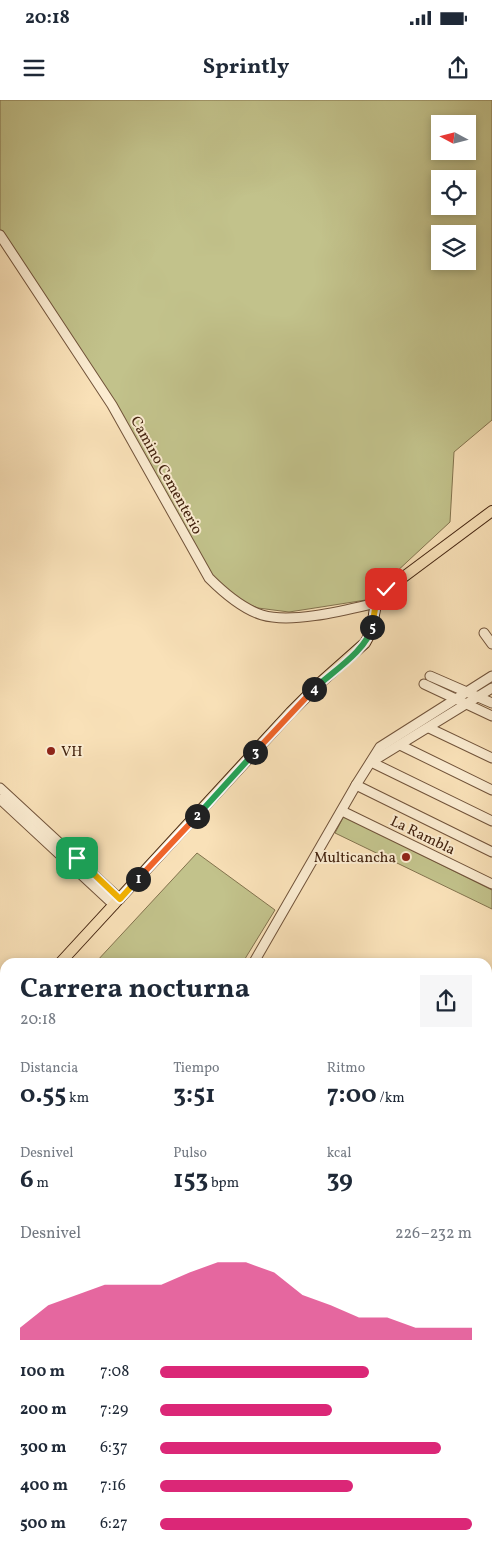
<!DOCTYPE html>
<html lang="es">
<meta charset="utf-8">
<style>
:root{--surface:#fff;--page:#f6f6f7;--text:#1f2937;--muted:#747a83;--accent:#db2777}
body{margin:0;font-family:Vollkorn,serif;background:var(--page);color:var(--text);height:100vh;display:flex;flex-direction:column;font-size:19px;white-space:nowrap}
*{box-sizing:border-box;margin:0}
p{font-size:16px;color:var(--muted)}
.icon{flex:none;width:28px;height:28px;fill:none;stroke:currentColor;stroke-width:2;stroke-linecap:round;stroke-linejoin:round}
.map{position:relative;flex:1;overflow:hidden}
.sheet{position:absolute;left:0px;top:858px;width:492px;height:592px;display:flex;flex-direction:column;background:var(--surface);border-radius:15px 15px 0 0;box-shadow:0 2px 8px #0003}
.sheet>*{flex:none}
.needle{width:32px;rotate:277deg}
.fabs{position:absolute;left:431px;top:15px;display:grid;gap:10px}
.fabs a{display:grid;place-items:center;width:45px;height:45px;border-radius:0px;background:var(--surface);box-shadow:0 2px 8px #0003;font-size:25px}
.pin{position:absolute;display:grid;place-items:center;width:42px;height:42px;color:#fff;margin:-21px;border-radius:10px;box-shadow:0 2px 8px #0006}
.km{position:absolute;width:25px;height:25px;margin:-12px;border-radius:50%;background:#222;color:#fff;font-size:14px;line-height:25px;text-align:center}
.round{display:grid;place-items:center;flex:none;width:52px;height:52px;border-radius:0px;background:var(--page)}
.summary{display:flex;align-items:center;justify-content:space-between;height:85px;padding:0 20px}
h1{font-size:28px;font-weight:700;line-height:38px}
.figures{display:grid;grid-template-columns:repeat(3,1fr);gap:8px;height:85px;padding:5px 20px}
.figures div{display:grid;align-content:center}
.figures b{font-size:25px;font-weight:700}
.figures small{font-size:14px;font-weight:400}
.figures p{font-size:14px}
.chart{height:140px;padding:10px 20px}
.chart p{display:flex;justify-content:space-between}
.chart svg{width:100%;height:90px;margin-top:5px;fill:var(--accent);opacity:.7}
ul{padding:0 20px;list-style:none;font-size:16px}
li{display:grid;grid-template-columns:80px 60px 1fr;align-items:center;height:38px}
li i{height:12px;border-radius:6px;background:var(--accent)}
.status{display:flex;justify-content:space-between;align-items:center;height:35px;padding:0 25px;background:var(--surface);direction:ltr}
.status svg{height:14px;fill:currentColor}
header{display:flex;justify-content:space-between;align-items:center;height:65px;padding:0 20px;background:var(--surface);font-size:22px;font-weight:700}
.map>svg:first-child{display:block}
</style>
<div class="status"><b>20:18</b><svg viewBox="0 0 49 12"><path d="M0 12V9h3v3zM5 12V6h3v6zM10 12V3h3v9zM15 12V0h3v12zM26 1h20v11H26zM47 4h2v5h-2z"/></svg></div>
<header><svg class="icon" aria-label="menu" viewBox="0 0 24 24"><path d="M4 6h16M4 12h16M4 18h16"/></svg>Sprintly<svg class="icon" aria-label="share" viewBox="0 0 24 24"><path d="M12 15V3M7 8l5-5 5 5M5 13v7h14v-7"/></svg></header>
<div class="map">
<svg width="492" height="1450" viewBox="0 0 492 1450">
<rect width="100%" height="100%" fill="#f9e1b8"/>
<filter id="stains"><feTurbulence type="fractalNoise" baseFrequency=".004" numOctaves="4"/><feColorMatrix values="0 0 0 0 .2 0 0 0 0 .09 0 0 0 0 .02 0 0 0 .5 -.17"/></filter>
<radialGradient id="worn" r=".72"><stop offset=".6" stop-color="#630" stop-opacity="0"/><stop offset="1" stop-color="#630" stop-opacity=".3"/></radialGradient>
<g fill="#c2c28b" stroke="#83734e" fill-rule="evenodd">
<path d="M 0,0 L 492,0 L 492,320 L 454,352 L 450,422 L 366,500 L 289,512 L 258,508 L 245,503 L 217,485 L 115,305 L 0,134 ZM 440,24 L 468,24 L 468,51 L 440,51 ZM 440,79 L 468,79 L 468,106 L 440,106 ZM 440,134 L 468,134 L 468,161 L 440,161 Z"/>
<polygon points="344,716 492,790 492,809 335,733"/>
<polygon points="197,753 275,810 243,862 96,862"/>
<polygon points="5,1246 5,1265 0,1274 0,1255"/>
</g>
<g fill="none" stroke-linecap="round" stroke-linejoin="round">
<defs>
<g id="minor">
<path d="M 0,135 L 112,305 L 209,478 C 223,492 243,509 262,515 C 292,524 346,510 376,503"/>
<polyline points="484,533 492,544"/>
<polyline points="430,576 492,603"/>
<polyline points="424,584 492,616"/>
<polyline points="429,628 492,658"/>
<polyline points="400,645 492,690"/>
<polyline points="373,661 492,588"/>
<polyline points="371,662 492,721"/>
<polyline points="356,685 492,752"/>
<polyline points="0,688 120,799"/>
<polyline points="0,699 114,805"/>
<polyline points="342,711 492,784"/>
<polyline points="254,862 356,685 380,647 492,576"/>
<polyline points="488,1234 492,1230"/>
<polyline points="0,1283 5,1274"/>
<polyline points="263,1450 267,1445"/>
</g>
<g id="major">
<polyline points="61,862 291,612 321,582 365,543 371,532 376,503 382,493 492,411"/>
<polyline points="0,926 5,920"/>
<polyline points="0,954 5,948"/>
<polyline points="0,1332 5,1338"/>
<polyline points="0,1396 5,1402"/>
<polyline points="39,1445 43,1450"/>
<polyline points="88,1445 92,1450"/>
</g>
<g id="highway">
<polyline points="0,1351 5,1357"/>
<polyline points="0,1377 5,1383"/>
<polyline points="54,1445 58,1450"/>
<polyline points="73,1445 77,1450"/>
</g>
</defs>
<use href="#minor" stroke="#71533a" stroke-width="11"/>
<use href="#major" stroke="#442410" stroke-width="12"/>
<use href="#highway" stroke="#442410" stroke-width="15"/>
<use href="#minor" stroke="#fbecd1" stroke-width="9"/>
<use href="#major" stroke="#f9e1b8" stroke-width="10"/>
<use href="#highway" stroke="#f9e1b8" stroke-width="12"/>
</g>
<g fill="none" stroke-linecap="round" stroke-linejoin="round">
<defs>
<polyline id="split-1" points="77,758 120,799 138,779"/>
<polyline id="split-2" points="138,779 197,716"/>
<polyline id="split-3" points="197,716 255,652"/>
<polyline id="split-4" points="255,652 314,589"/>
<path id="split-5" d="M 314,589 C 332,572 367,550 372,527"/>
<polyline id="split-6" points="372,527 376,503 386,489"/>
</defs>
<use href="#split-1" stroke="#fff" stroke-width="10"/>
<use href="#split-2" stroke="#fff" stroke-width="10"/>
<use href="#split-3" stroke="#fff" stroke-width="10"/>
<use href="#split-4" stroke="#fff" stroke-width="10"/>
<use href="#split-5" stroke="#fff" stroke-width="10"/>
<use href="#split-6" stroke="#fff" stroke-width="10"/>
<use href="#split-1" stroke="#f5b400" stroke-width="6"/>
<use href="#split-2" stroke="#f0652b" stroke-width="6"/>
<use href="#split-3" stroke="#22a559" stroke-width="6"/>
<use href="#split-4" stroke="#f0652b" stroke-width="6"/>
<use href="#split-5" stroke="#22a559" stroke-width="6"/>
<use href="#split-6" stroke="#f5b400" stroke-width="6"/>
</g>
<g fill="#8f2418" stroke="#fbecd1" stroke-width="2">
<circle cx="51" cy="651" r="5"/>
<circle cx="406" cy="757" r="5"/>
</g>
<g text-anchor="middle" stroke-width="4" stroke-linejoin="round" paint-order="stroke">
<g font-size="15" fill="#442410" stroke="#fbecd1">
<text transform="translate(167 375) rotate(61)" y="5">Camino Cementerio</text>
<text transform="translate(423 735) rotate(26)" y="5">La Rambla</text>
</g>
<g font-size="15" fill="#442410" stroke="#fbecd1" text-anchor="start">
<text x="61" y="656">VH</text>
<text x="396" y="762" text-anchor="end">Multicancha</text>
</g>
</g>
<rect width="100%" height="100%" filter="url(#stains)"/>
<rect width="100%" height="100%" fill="url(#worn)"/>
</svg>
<div class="fabs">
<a><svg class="needle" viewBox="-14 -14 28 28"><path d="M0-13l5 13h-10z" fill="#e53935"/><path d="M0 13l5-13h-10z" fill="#747a83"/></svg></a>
<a><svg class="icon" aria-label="locate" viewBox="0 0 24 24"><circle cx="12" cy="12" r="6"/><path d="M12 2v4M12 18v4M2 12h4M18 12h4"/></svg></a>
<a><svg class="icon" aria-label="layers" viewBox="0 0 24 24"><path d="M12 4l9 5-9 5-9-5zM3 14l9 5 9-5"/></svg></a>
</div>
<div class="pin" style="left:77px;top:758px;background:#1e9e55"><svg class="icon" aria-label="arrive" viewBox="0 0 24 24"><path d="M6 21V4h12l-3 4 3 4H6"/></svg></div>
<div class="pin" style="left:386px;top:489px;background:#d93025"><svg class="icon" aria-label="check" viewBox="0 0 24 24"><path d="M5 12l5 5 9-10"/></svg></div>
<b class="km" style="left:138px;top:779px">1</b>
<b class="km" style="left:197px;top:716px">2</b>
<b class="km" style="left:255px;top:652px">3</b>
<b class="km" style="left:314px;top:589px">4</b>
<b class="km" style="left:372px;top:527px">5</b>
<section class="sheet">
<div class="summary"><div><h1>Carrera nocturna</h1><p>20:18</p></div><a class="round"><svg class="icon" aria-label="share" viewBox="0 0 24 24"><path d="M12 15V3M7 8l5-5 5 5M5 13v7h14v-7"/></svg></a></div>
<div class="figures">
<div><p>Distancia</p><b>0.55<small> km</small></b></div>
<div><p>Tiempo</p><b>3:51</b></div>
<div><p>Ritmo</p><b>7:00<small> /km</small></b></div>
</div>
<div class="figures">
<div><p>Desnivel</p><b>6<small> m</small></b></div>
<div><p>Pulso</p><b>153<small> bpm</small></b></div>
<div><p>kcal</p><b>39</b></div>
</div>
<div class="chart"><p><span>Desnivel</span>226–232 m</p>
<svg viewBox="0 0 160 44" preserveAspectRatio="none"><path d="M0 44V38L10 27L20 22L30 17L40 17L50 17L60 11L70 6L80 6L90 11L100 22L110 27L120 33L130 33L140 38L150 38L160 38V44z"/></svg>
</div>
<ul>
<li><b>100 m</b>7:08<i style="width:67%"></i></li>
<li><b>200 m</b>7:29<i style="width:55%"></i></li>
<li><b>300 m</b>6:37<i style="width:90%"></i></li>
<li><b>400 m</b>7:16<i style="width:62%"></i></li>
<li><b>500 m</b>6:27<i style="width:100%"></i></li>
</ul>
</section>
</div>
